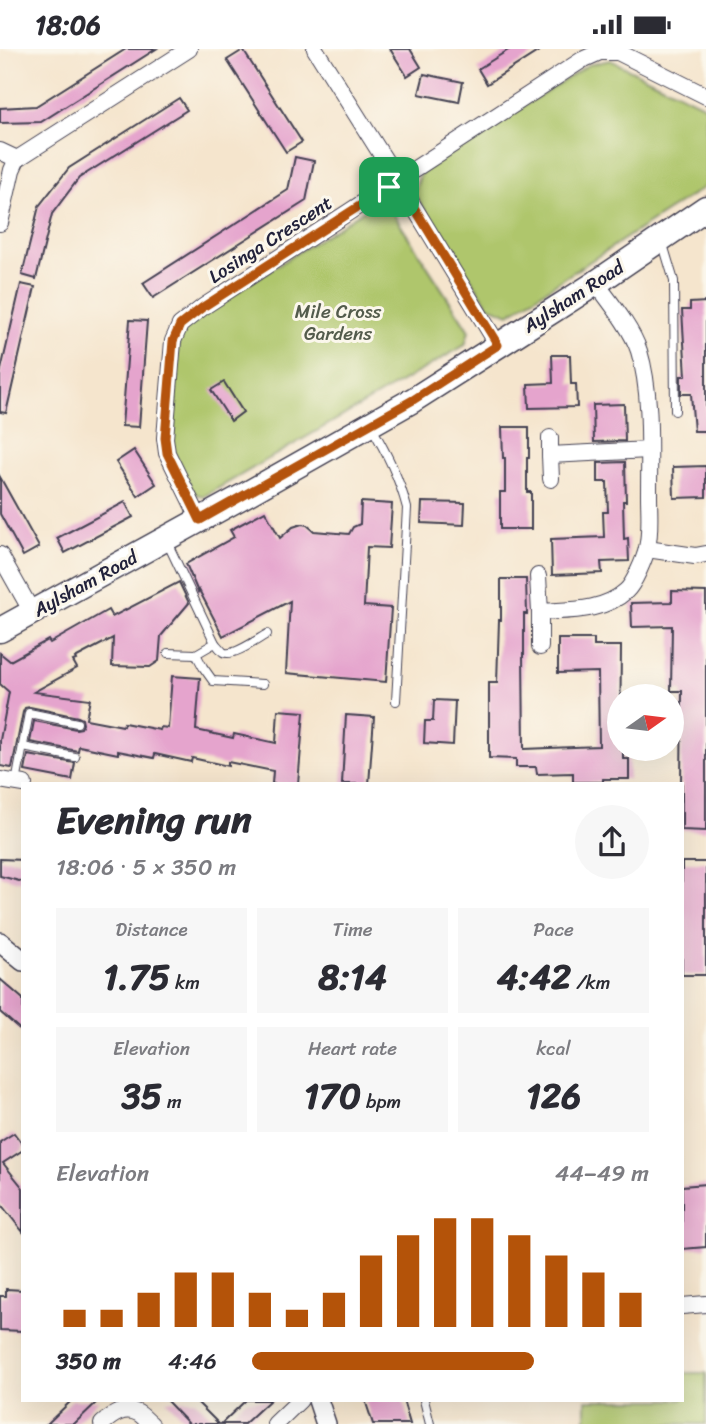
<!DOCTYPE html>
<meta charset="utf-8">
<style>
:root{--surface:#fff;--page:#f7f7f7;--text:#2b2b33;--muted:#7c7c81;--accent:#b45309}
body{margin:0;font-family:Sriracha,sans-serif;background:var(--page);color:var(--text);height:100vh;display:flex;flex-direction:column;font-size:26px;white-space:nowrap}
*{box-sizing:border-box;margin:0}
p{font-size:23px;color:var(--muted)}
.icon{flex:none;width:38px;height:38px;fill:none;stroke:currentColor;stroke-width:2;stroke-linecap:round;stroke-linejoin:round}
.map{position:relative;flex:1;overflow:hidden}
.sheet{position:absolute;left:21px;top:733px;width:663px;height:620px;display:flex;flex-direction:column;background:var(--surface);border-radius:0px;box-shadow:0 7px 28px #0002}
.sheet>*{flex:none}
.needle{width:46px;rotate:76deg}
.tools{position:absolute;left:607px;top:635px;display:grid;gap:14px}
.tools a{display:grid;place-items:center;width:77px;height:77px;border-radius:50%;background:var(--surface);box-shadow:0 7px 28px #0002;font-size:35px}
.pin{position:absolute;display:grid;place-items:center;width:60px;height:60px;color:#fff;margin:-30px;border-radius:14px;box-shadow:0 4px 10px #0006}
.round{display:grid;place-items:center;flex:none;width:74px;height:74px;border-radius:37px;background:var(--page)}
.head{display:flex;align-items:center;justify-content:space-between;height:119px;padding:0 35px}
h1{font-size:38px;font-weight:700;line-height:52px}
.metrics{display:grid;grid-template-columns:repeat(3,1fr);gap:10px;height:119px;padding:7px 35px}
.metrics div{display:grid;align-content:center;border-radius:0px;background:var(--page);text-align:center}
.metrics b{font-size:35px;font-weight:700}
.metrics small{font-size:19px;font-weight:400}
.metrics p{font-size:19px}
.chart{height:196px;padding:14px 35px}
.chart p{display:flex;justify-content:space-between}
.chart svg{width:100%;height:126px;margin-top:7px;stroke:var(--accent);stroke-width:6}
ul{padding:0 35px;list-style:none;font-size:23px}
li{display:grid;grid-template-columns:112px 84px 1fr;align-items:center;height:52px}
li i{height:18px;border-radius:9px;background:var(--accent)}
.status{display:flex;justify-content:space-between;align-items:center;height:49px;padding:0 35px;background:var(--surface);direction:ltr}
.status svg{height:19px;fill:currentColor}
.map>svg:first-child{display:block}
</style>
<div class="status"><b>18:06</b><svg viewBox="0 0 49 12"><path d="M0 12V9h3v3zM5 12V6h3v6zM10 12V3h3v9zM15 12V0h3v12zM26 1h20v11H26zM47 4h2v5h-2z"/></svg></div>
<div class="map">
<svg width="706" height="1375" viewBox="0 0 706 1375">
<rect width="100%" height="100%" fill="#fbf7ec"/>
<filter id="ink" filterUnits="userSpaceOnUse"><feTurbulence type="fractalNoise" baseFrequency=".0143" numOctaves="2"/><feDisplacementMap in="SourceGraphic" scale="14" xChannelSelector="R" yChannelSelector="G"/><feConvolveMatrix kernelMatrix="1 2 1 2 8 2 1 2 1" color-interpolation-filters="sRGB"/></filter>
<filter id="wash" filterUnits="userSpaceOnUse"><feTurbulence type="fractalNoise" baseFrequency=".00686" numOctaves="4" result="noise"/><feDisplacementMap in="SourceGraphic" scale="28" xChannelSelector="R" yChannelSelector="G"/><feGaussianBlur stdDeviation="1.57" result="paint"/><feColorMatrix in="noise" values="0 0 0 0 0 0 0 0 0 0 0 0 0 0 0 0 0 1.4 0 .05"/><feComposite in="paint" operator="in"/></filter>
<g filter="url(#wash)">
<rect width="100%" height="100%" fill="#f5e5cd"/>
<g fill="#afc66c" stroke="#687454" stroke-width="2">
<polygon points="610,11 705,57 706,59 706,137 509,265 489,257 414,144 421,123 588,16"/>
<polygon points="374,155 391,161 469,282 465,296 203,448 194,444 172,405 178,291 190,272"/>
<polygon points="683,1324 706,1324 706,1375 586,1375 586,1351 682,1351"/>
</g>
<g id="blocks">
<g fill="#e5a4cd">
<polygon points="126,0 156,0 41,73 0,74 0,59 36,57"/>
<polygon points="390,0 410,0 421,18 407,27"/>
<polygon points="510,0 542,0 487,35 478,20"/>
<polygon points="243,1 302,93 286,103 227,11"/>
<polygon points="424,25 463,33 459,53 419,45"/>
<polygon points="179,49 187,61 79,129 52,165 36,230 22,226 39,157 69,119"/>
<polygon points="295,108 314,112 306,152 153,249 143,234 288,141"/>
<polygon points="21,235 35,238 6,364 0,363 0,325"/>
<polygon points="706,253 706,382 694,382 691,345 681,345 681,327 686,327 682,261 690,261 690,254"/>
<polygon points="130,271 147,272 139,378 122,377"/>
<polygon points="552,306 570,306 571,335 576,335 577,358 529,359 528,335 553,334"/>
<polygon points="224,333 243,363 231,372 211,341"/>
<polygon points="624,355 625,392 594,393 593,356"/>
<polygon points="502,378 529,378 529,409 527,409 527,443 531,443 531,480 500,480 500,443 505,443 505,409 503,409"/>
<polygon points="134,401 156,435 138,447 116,413"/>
<polygon points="625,413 626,452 623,452 624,490 628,489 629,512 601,513 602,524 552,526 551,490 604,488 603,463 608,463 607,433 598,433 598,414"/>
<polygon points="706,417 706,448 674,449 673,418"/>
<polygon points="0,428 39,498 23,507 0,465"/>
<polygon points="125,453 133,468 65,504 57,489"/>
<polygon points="361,453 392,455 389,499 367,498 364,557 391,559 386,633 286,624 290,552 223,587 199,541 198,543 186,515 234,488 230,481 265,462 280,489 293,478 302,475 307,476 314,482 349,485 353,478 360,475"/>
<polygon points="422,453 465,454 464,476 421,474"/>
<polygon points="501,530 526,530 527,565 524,565 524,605 523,605 524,700 599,697 598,623 558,624 558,590 594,590 594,597 621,597 620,700 623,700 623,710 629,710 629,730 603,730 603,733 573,733 573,724 537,725 536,718 516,718 516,710 489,709 489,634 497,634 499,571 501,571"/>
<polygon points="179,533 189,554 161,587 159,612 150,618 112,617 113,589 75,609 76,611 73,612 77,619 34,643 90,650 86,670 123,677 124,674 160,681 161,678 168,679 172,627 200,629 196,681 233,689 234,685 276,694 278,661 304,663 298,735 272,735 273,722 228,713 228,717 192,709 191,713 155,705 154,709 118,702 118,705 79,697 78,702 30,693 34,672 76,680 81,679 83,675 82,670 78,668 30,658 25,659 23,663 12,719 0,717 0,691 9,643 0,635 0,604 10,612 48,591 50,594 108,561 112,568"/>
<polygon points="672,542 706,543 706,782 682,781 682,735 681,735 682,642 671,642 672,577 632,578 631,554 672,553"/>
<polygon points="434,651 455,652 453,696 424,694 425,672 433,672"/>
<polygon points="346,666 374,668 369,735 342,735"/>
<polygon points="28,706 75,714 72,731 25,722"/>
<polygon points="0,810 23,811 23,833 0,827"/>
<rect x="682" y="813" width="24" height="113"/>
<polygon points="0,930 23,950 23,983 0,963"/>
<polygon points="14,1084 23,1096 23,1101 3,1114 23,1139 23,1183 0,1154 0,1093"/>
<polygon points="706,1135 706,1198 682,1200 682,1137"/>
<polygon points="6,1240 23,1241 23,1282 0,1281 0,1247 6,1247"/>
<polygon points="72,1351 99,1351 74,1375 47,1375"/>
<polygon points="166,1351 195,1351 219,1375 189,1375"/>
<polygon points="246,1351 270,1351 244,1375 221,1375"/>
<polygon points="365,1351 403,1351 410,1375 373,1375"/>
</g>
</g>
</g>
<g filter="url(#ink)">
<use href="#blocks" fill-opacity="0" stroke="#423f51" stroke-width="2"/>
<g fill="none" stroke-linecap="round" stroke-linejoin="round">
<defs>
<g id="service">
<polyline points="662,192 674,232 675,362"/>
<path d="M 371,377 C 387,405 399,428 407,459 L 396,652"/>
<path d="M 167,493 L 215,594 C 216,595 222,602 223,603 C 232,609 258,590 267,585"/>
<polyline points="168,604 196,605 215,594"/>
<polyline points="196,605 203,618 213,632 263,635"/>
<polyline points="23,698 75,708"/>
<polyline points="16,734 29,664 77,674"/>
<polyline points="424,1351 430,1375"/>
</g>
<g id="minor">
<polyline points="315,0 398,132 498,296"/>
<polyline points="0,102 17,110"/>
<polyline points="0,174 12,121 17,110 189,0"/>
<polyline points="550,389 550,406 649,401"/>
<polyline points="550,406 551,430"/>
<polyline points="200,471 167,404 165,389 173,292 180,276 203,258 582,11 600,3 618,3 706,47"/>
<polyline points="647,500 695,507 706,505"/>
<polyline points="0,506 32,563"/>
<path d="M 538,527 L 540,563 C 569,561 603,563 626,542 C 634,535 645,509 647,499 C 651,482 649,463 649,446 C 649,401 652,344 639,302 C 632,280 610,253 596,234"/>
<polyline points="540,563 540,598"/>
<polyline points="0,731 24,735"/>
<polyline points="682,1257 706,1255"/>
<path d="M 102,1375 C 112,1366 124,1357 138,1364 C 142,1366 147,1372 151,1375"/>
<polyline points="275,1375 300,1351"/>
</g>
<g id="tertiary">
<polyline points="0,893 23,912"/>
<polyline points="318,1351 326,1375"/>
</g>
<polyline id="primary" points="0,581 245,446 413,351 596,234 706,159"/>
</defs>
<use href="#service" stroke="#423f51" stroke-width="10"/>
<use href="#minor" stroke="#423f51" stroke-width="18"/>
<use href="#tertiary" stroke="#423f51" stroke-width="22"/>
<use href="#primary" stroke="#423f51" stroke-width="27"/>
<use href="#service" stroke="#fff" stroke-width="8"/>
<use href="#minor" stroke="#fff" stroke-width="16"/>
<use href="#tertiary" stroke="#fff" stroke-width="19"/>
<use href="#primary" stroke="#fff" stroke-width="24"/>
</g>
</g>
<g fill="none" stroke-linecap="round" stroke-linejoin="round" filter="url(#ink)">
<defs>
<polygon id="route" points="398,132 498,296 413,351 200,471 167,404 165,389 173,292 180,276 203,258"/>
</defs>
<use href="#route" stroke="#fff" stroke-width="14"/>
<use href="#route" stroke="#b45309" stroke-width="9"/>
</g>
<g text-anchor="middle" stroke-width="6" stroke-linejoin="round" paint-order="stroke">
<g font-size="19" fill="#22223b" stroke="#fbf7ec">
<text transform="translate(270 190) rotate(-33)" y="7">Losinga Crescent</text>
<text transform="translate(573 247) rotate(-33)" y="7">Aylsham Road</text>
<text transform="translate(85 534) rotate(-29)" y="7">Aylsham Road</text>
</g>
<g font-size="19" fill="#535b4c" stroke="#fbf7ec">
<text x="338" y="269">Mile Cross<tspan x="338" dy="22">Gardens</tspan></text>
</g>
</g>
</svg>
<div class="tools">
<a><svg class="needle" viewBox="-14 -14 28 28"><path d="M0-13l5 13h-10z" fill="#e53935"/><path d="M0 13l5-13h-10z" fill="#7c7c81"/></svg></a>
</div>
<div class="pin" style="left:389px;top:138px;background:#1e9e55"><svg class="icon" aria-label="arrive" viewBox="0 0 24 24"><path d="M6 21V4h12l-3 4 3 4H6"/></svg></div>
<section class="sheet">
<div class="head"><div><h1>Evening run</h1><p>18:06 · 5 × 350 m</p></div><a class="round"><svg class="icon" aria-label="share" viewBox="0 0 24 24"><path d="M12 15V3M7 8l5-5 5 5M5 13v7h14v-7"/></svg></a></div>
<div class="metrics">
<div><p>Distance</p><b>1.75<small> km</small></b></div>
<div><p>Time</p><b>8:14</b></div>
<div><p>Pace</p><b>4:42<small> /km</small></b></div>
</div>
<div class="metrics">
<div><p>Elevation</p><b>35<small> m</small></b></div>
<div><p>Heart rate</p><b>170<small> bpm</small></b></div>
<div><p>kcal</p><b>126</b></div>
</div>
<div class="chart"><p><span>Elevation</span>44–49 m</p>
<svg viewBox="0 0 160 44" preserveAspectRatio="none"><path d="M5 44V38M15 44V38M25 44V32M35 44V25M45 44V25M55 44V32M65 44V38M75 44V32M85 44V19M95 44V12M105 44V6M115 44V6M125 44V12M135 44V19M145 44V25M155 44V32"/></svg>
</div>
<ul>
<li><b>350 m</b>4:46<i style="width:71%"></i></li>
</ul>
</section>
</div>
